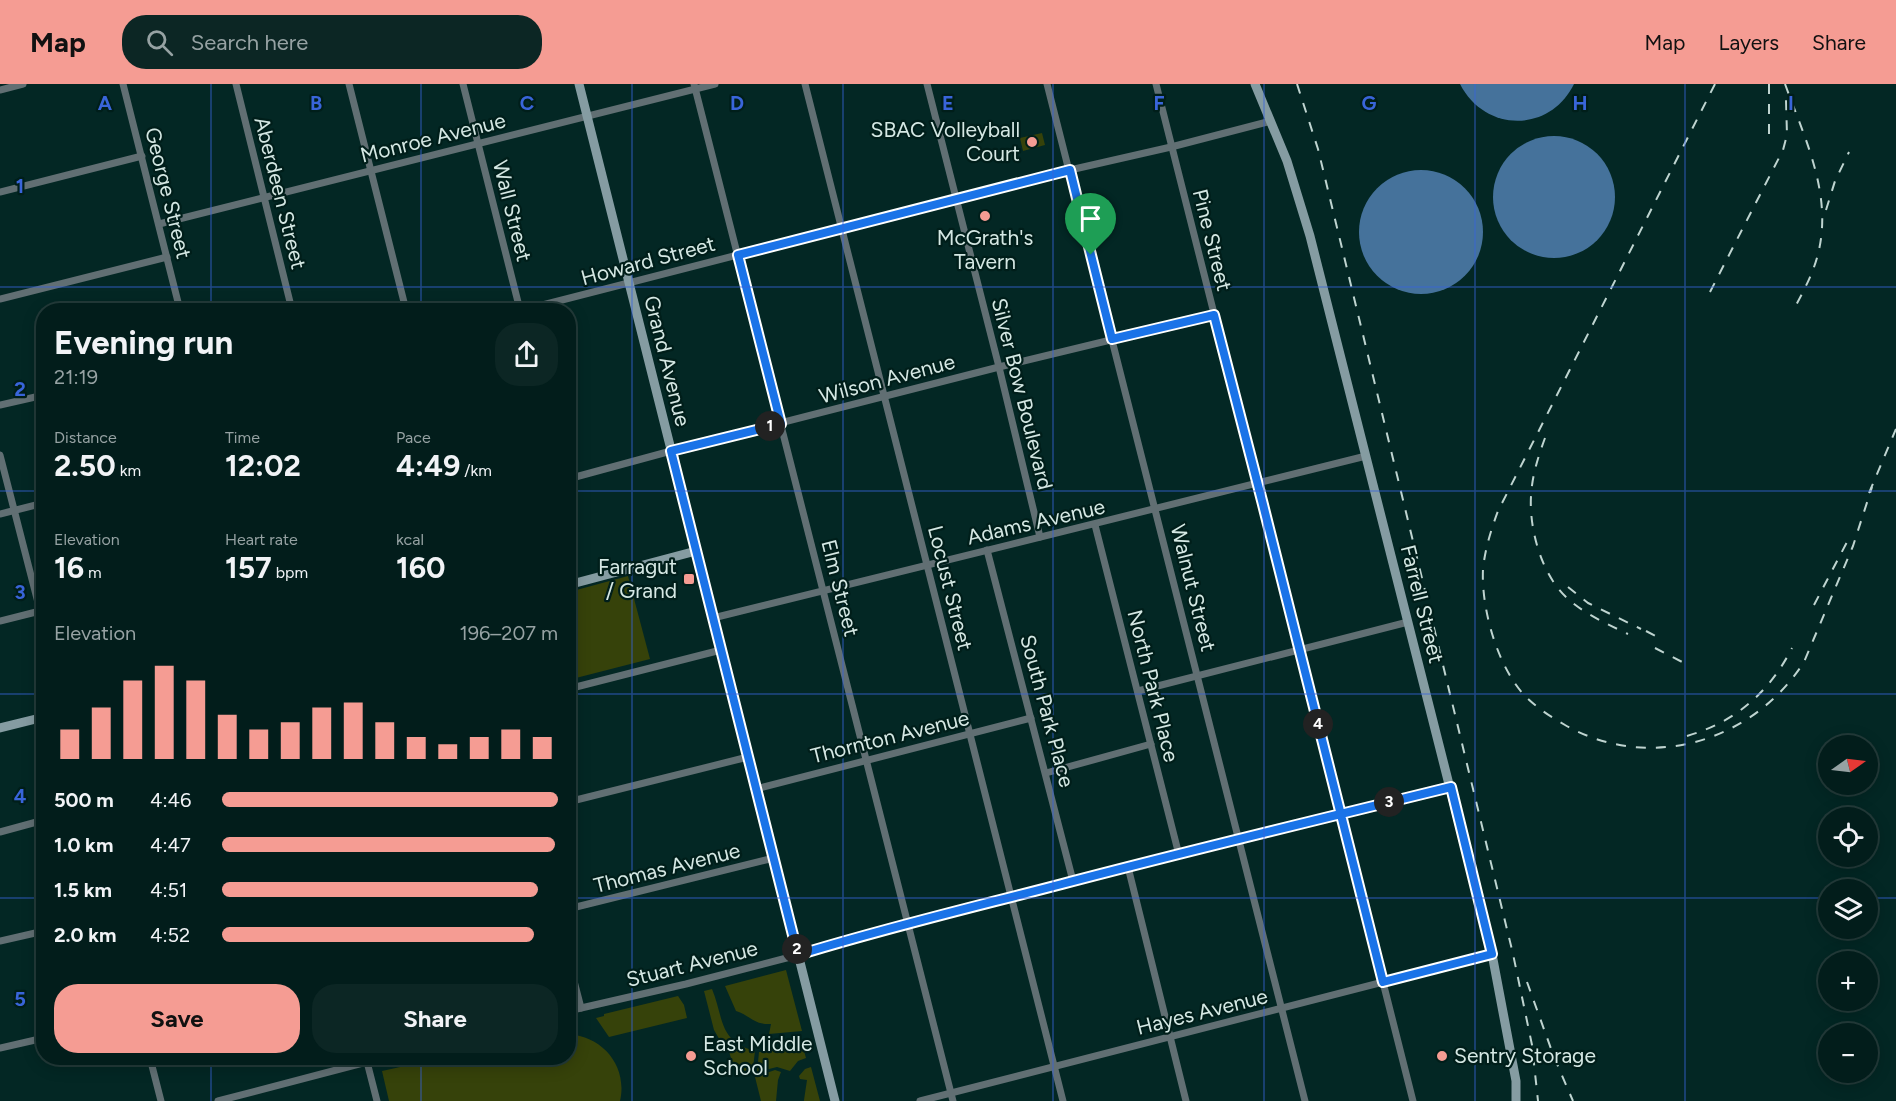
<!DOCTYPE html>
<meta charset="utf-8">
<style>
:root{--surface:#021d1b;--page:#0c2624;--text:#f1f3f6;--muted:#96a2a3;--line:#233b3a;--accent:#f59c93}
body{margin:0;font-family:Figtree,sans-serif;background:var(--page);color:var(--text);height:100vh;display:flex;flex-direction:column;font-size:22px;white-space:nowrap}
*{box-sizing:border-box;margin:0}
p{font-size:20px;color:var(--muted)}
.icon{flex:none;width:33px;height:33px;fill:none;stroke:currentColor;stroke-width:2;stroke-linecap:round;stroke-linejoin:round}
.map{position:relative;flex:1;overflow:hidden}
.panel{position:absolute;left:36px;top:219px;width:540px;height:762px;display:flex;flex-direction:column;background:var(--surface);border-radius:24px;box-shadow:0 3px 15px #0003,0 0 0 2px var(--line)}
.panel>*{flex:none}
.needle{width:39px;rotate:76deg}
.controls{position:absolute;left:1818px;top:651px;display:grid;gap:12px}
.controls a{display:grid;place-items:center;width:60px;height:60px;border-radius:50%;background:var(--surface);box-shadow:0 3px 15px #0003,0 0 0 2px var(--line);font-size:30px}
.pin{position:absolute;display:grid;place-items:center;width:51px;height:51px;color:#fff;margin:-62px -26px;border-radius:50% 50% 50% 0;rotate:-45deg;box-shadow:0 0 6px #0007}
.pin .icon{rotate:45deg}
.km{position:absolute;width:30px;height:30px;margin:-15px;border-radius:50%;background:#222;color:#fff;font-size:16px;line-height:30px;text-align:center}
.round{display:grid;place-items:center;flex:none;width:63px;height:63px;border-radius:24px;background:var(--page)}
.head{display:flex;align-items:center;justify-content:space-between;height:102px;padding:0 18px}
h1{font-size:33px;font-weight:700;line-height:45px}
.stats{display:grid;grid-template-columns:repeat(3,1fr);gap:9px;height:102px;padding:6px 18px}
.stats div{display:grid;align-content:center}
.stats b{font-size:30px;font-weight:700}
.stats small{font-size:16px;font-weight:400}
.stats p{font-size:16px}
.chart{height:168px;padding:12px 18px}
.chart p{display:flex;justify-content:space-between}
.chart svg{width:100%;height:108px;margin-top:6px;stroke:var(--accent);stroke-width:6}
.cta{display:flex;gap:12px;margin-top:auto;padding:12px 18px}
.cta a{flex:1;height:69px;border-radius:24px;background:var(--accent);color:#111;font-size:24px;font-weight:700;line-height:69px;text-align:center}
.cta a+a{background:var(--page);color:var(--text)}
ul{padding:0 18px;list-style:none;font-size:20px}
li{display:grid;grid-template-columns:96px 72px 1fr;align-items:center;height:45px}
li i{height:15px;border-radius:8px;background:var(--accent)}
header{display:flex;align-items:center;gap:36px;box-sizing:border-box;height:84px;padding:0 30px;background:var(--accent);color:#111}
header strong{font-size:28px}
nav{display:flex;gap:33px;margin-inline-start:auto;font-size:21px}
.search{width:420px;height:54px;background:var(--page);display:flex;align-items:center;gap:15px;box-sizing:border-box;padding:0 21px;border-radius:24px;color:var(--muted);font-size:22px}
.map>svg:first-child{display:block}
</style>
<header>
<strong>Map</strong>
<div class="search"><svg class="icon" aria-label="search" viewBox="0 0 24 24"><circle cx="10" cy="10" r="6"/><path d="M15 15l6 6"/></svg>Search here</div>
<nav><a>Map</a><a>Layers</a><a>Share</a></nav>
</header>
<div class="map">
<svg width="1896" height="1017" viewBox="0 0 1896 1017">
<rect width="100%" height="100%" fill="#032724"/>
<g fill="#36420a">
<polygon points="1042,49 1045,61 1023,67 1020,54"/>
<polygon points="628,492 650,575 572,595 568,582 569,508"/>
<path d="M 786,886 L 802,947 L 769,950 L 771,940 C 754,941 751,932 736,927 L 725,902 Z"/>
<path d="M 712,905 C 724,934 718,957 755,967 L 753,984 L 751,986 L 735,988 L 726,957 L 721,958 L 714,946 L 704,907 Z"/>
<polygon points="678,912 684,921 687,934 609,953 596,934 604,932 604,930"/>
<path d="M 569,950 C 603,953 628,982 620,1017 L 389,1017 L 382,987 L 441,974 L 443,980 L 469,974 L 568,974 Z"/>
<polygon points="802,960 806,974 798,977 790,987 777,983 757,988 759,968 768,968"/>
<polygon points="811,983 820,1017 804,1017 804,1016 807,996 800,995 799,992 805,985"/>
<polygon points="775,986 781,988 778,996 776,1017 761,1017 755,993"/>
</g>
<g fill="#45729b">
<path d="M 1460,0 L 1574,0 C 1550,49 1485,49 1460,0 Z"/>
<circle cx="1554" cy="113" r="61"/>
<circle cx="1421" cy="148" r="62"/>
</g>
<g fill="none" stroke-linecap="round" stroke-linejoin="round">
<g stroke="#616f73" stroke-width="7">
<polyline points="123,0 180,226"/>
<polyline points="236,0 292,226"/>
<polyline points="349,0 406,226"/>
<polyline points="463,0 520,226"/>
<polyline points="694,0 953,1017"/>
<polyline points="805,0 1063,1017"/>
<polyline points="927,0 999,283 1040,453"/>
<polyline points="1047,0 1305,1017"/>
<polyline points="1156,0 1413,1017"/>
<polyline points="0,6 23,0"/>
<polyline points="0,108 142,72"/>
<polyline points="159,140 715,0"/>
<polyline points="0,215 167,173"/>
<polyline points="523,226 956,115 1070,86 1171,63 1271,37"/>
<polyline points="0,321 44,311"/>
<polyline points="0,371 44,542"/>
<polyline points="568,395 671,367 999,283 1214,231"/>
<polyline points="0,430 44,419"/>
<polyline points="1095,441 1179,771"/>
<polyline points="987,466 1073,797"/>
<path d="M 713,534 C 931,480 1148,427 1366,372"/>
<polyline points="0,537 44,526"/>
<polyline points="568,605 721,566"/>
<polyline points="1138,607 1408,538"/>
<polyline points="1046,689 1151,660"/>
<polyline points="756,705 1031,634"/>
<polyline points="568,718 748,673"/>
<polyline points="0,748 44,736"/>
<polyline points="1128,783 1186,1017"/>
<polyline points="568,825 774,774"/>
<polyline points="0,857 44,847"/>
<polyline points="568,874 581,924"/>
<polyline points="568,927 686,900 798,871 856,853 1073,797 1451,703"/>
<polyline points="0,964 44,954"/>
<polyline points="150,974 161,1017"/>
<polyline points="366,974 377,1017"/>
<polyline points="218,1017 382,974"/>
<polyline points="920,1017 1492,870"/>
</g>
<g stroke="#859ca2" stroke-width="9">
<polyline points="579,0 835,1017"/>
<polyline points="1255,0 1287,77 1310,152 1492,870 1516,997 1516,1017"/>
<polyline points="568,501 696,467"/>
<polyline points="0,644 44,633"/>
</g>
<g stroke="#bfd4d0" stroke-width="2" stroke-dasharray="10 10" stroke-linecap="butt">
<polyline points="1297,0 1318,65 1513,870 1532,961 1538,1017"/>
<path d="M 1715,0 L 1498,427 C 1491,446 1485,465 1483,485 C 1481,524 1497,582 1525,612 C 1537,624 1551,633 1565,641 C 1649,689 1753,658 1804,578 L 1853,462 L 1872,403"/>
<polyline points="1769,0 1769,58"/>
<path d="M 1785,0 C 1805,55 1833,111 1818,170 C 1813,190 1803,208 1794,225"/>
<polyline points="1826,126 1835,97 1849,68"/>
<polyline points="1710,208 1783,66 1787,51 1786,16"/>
<path d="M 1545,354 C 1538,373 1532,392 1531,412 C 1529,446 1542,492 1568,515 C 1585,530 1607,540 1628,550"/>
<polyline points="1869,409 1896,345"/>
<polyline points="1568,503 1588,519 1641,545"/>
<polyline points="1814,521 1847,458"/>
<polyline points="1646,547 1661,555"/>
<polyline points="1655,564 1688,581"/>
<path d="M 1687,652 C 1735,638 1769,609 1792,564"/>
<polyline points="1527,898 1554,973 1573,1017"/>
</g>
</g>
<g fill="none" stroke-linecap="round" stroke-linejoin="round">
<defs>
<path id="route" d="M 1091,171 L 1070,86 L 738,171 L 781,340 L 671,367 L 798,871 C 885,844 974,823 1062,800 C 1191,766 1321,735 1451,703 L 1492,870 L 1383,898 C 1328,676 1272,453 1214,231 L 1112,255 L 1091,171"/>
</defs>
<use href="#route" stroke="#fff" stroke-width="12"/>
<use href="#route" stroke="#1a73e8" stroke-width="8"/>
</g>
<path fill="none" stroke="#3965da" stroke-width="1.5" stroke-opacity="0.55" d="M 211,0 L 211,226M 421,0 L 421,226M 632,0 L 632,1017M 843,0 L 843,1017M 1053,0 L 1053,1017M 1264,0 L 1264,1017M 1475,0 L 1475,1017M 1685,0 L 1685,1017M 0,203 L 1896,203M 0,407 L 44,407M 568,407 L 1896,407M 0,610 L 44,610M 568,610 L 1896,610M 0,814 L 44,814M 568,814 L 1828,814M 1868,814 L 1896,814M 211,974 L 211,1017M 421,974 L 421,1017"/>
<g fill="#f59c93" stroke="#001e1a" stroke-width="2">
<circle cx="1032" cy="58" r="6"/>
<circle cx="985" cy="132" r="6"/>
<rect x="683" y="489" width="12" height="12" rx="3"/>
<circle cx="691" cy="972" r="6"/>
<circle cx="1442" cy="972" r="6"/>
</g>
<g text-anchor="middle" stroke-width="4.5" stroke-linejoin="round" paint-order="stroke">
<g font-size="21" fill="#d5e8e4" stroke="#001e1a" text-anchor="end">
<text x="1020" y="53">SBAC Volleyball<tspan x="1020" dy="24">Court</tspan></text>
<text x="985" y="161" text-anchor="middle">McGrath's<tspan x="985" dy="24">Tavern</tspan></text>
<text x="677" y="490">Farragut<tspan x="677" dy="24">/ Grand</tspan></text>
<text x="703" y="967" text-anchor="start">East Middle<tspan x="703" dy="24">School</tspan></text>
<text x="1454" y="979" text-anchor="start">Sentry Storage</text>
</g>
<g font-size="21" fill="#d5e8e4" stroke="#001e1a">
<text transform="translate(433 54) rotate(-14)" y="7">Monroe Avenue</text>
<text transform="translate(168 109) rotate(76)" y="7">George Street</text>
<text transform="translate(280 109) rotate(76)" y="7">Aberdeen Street</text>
<text transform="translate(512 127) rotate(76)" y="7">Wall Street</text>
<text transform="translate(1212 156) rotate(76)" y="7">Pine Street</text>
<text transform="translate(648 177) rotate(-15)" y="7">Howard Street</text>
<text transform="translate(667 277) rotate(76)" y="7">Grand Avenue</text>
<text transform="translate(887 295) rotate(-15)" y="7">Wilson Avenue</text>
<text transform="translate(1022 310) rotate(76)" y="7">Silver Bow Boulevard</text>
<text transform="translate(1036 438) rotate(-13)" y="7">Adams Avenue</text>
<text transform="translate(840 504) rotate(76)" y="7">Elm Street</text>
<text transform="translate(950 504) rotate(76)" y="7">Locust Street</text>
<text transform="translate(1193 504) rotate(76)" y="7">Walnut Street</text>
<text transform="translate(1422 520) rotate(76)" y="7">Farrell Street</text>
<text transform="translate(1153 602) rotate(76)" y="7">North Park Place</text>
<text transform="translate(1047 627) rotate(75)" y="7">South Park Place</text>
<text transform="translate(890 653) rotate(-14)" y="7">Thornton Avenue</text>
<text transform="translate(667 784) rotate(-14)" y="7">Thomas Avenue</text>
<text transform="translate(692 880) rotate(-14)" y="7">Stuart Avenue</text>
<text transform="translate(1202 928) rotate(-14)" y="7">Hayes Avenue</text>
</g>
</g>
<g font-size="20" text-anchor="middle" font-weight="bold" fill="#3965da" stroke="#001e1a" stroke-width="4.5" stroke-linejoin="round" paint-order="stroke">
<text x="105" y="26">A</text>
<text x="316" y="26">B</text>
<text x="527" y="26">C</text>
<text x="737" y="26">D</text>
<text x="948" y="26">E</text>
<text x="1159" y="26">F</text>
<text x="1369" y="26">G</text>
<text x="1580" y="26">H</text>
<text x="1791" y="26">I</text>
<text x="20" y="109">1</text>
<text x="20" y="312">2</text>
<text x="20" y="515">3</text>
<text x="20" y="719">4</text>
<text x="20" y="922">5</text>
</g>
</svg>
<div class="controls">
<a><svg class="needle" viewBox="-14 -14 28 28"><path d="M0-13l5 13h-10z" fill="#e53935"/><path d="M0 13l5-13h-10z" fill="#96a2a3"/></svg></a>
<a><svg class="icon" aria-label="locate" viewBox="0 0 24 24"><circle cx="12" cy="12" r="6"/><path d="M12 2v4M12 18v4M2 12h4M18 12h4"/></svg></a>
<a><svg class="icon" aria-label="layers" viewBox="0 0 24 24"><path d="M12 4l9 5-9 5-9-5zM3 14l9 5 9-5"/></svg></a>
<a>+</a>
<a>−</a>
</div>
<div class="pin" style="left:1091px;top:171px;background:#1e9e55"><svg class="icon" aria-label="arrive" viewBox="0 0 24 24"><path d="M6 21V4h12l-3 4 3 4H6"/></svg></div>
<b class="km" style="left:770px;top:342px">1</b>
<b class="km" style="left:797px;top:865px">2</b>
<b class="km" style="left:1389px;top:718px">3</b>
<b class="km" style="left:1318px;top:640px">4</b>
<section class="panel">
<div class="head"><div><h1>Evening run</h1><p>21:19</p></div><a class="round"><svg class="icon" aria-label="share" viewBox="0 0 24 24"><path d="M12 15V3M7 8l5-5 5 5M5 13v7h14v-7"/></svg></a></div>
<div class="stats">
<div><p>Distance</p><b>2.50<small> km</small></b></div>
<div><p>Time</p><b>12:02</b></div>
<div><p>Pace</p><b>4:49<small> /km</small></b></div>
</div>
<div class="stats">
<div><p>Elevation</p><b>16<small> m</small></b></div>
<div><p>Heart rate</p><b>157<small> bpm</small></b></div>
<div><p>kcal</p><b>160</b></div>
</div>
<div class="chart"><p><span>Elevation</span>196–207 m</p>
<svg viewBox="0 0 160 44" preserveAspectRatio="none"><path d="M5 44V32M15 44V23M25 44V12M35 44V6M45 44V12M55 44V26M65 44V32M75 44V29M85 44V23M95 44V21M105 44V29M115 44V35M125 44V38M135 44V35M145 44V32M155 44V35"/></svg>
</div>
<ul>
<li><b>500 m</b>4:46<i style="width:100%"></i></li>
<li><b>1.0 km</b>4:47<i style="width:99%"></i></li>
<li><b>1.5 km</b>4:51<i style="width:94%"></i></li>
<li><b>2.0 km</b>4:52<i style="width:93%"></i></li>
</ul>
<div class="cta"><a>Save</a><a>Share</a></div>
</section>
</div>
